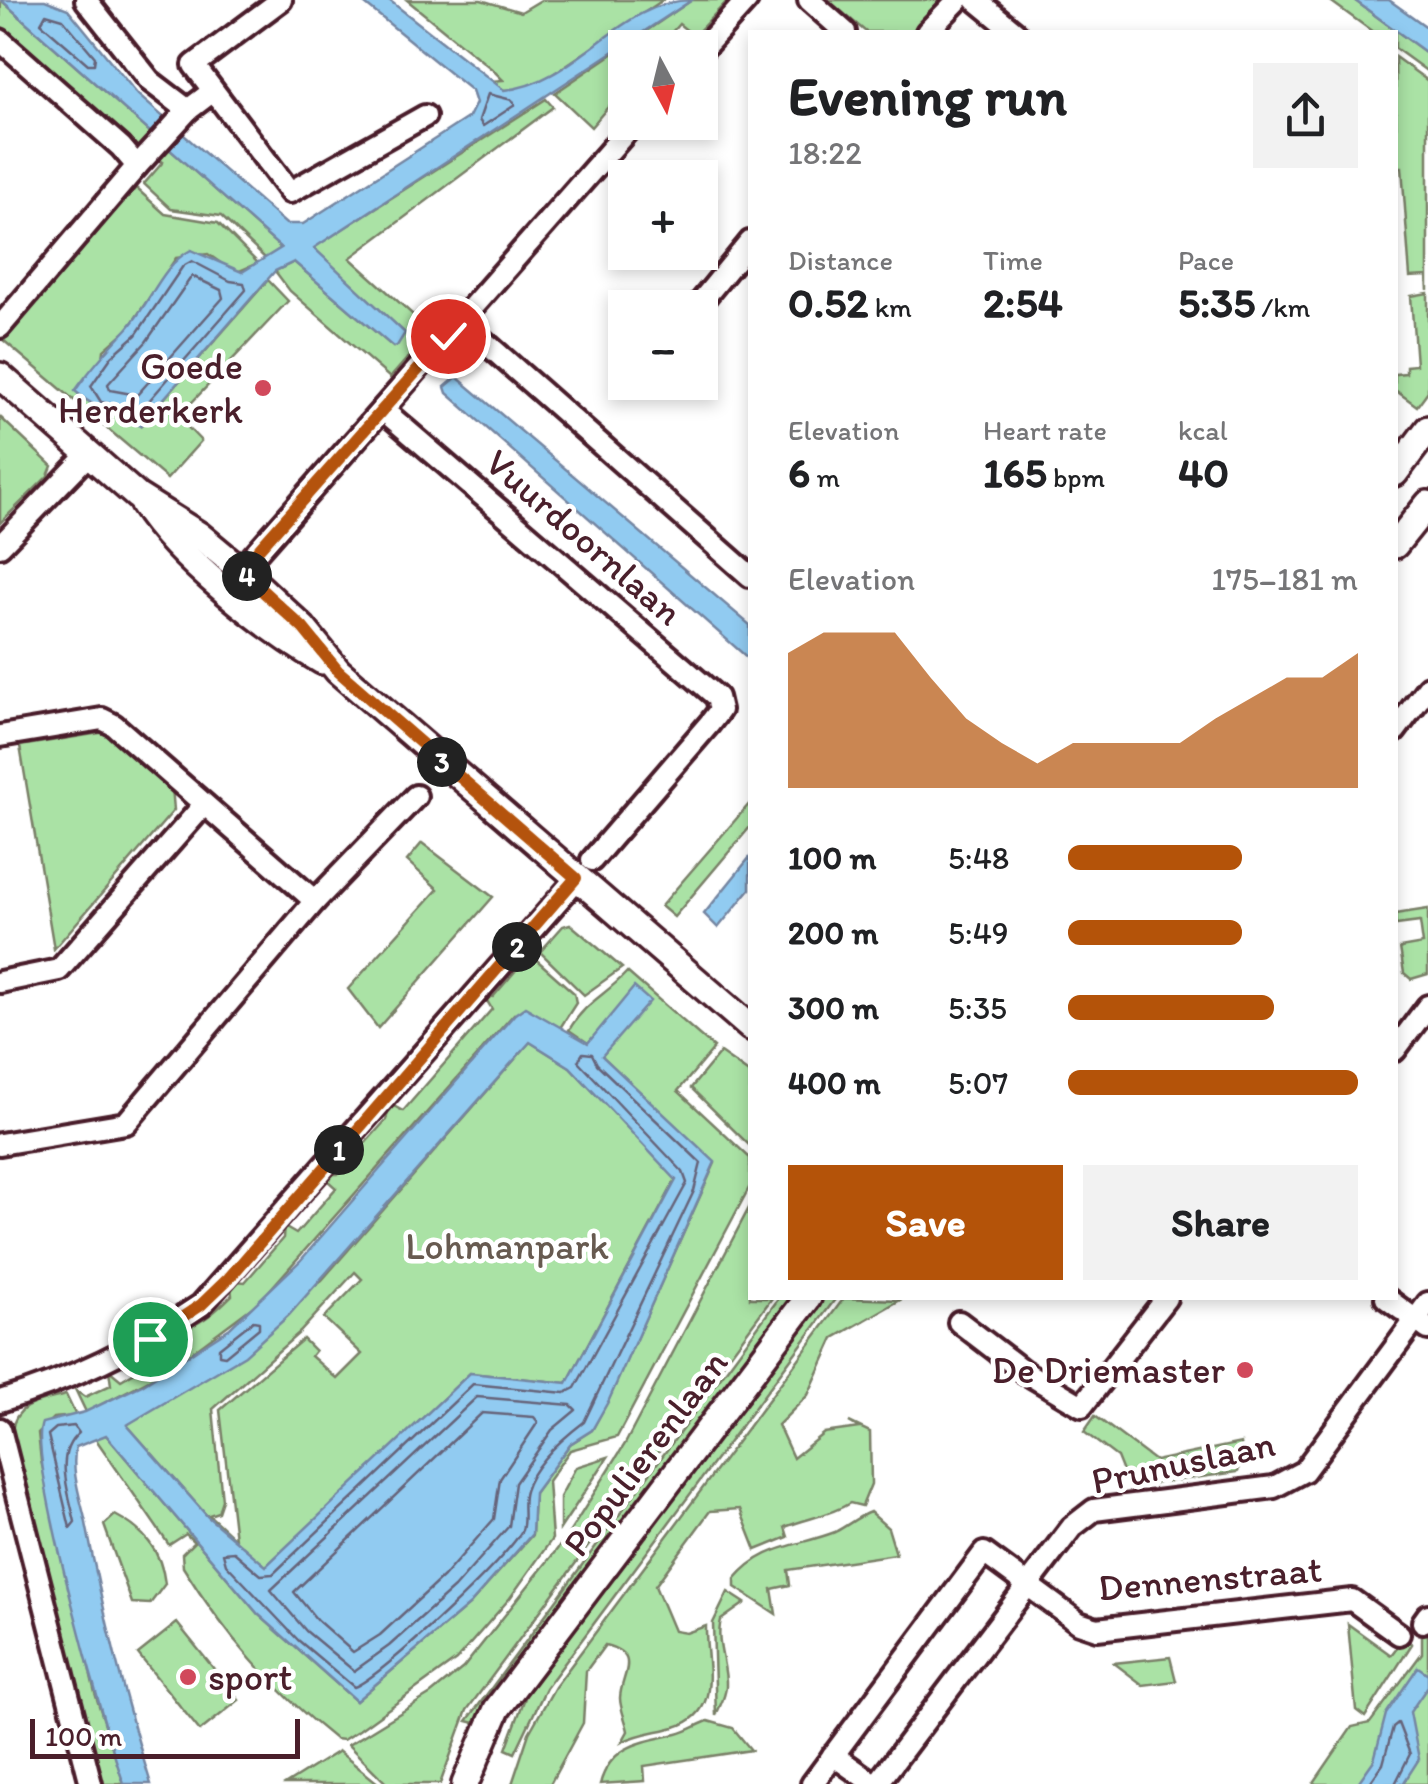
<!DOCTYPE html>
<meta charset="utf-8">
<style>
:root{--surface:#fff;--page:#f2f2f2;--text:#202124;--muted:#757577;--accent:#b45309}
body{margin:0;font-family:Itim,sans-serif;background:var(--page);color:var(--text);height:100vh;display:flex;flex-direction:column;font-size:38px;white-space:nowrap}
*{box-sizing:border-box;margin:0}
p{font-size:32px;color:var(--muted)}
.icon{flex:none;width:55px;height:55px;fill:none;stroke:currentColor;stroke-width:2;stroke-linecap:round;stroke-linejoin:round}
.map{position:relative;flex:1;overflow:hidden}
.panel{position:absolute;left:748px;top:30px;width:650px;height:1270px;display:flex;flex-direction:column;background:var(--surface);border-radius:0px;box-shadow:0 5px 15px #0003}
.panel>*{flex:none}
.needle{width:65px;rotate:173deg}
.buttons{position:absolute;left:608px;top:30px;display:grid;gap:20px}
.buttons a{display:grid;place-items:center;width:110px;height:110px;border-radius:0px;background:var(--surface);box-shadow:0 5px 15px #0003;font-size:50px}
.scale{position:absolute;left:30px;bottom:25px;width:270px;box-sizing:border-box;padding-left:10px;border:5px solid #4a1f2b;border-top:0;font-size:28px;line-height:35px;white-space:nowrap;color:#4a1f2b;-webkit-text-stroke:8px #fff;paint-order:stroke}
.pin{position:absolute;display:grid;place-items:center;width:85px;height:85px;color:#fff;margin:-42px;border:5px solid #fff;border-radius:50%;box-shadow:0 2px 10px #0007}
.km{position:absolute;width:50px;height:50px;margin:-25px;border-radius:50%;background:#222;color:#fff;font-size:28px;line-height:50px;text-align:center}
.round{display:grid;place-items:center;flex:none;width:105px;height:105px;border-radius:0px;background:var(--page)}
.headline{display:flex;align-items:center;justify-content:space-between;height:170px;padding:0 40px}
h1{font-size:55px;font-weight:700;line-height:75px}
.figures{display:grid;grid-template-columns:repeat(3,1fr);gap:15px;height:170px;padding:10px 40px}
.figures div{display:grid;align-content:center}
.figures b{font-size:42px;font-weight:700}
.figures small{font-size:28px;font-weight:400}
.figures p{font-size:28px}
.chart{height:280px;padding:20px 40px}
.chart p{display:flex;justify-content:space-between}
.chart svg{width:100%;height:180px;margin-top:10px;fill:var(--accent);opacity:.7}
.button{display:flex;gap:20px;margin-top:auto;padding:20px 40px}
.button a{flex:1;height:115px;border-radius:0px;background:var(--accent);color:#fff;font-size:40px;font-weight:700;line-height:115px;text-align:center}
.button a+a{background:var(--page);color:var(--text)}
ul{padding:0 40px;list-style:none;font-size:32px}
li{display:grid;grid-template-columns:160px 120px 1fr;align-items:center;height:75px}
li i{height:25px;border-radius:12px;background:var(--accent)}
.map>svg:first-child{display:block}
</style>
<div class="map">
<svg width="1428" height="1784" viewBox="0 0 1428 1784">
<rect width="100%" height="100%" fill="#fff"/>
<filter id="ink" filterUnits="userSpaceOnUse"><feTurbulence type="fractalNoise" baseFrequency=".01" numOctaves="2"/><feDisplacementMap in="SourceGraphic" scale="20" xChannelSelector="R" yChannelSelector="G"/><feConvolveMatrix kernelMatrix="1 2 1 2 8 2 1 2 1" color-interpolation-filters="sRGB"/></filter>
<g filter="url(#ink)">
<g fill="#aae2a5" stroke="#7a8068" stroke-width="2.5" fill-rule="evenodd">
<polygon points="1,0 281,248 266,259 221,216 171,209 144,184 163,162 156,157 152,161 0,28"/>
<polygon points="407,0 481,0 521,12 541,0 663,0 532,88 504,90 491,81 503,80 493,70"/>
<polygon points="692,0 728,0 694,36 679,24 659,47 625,48 625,87 591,127 555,93"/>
<polygon points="828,0 947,0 918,32 866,32"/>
<polygon points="1329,0 1354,0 1428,54 1428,72 1395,48 1395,32 1373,32"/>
<polygon points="1395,57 1428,81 1428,290 1427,276 1410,277 1402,167 1397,167"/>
<polygon points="546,99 553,107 350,258 431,331 390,378 290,291 275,271 294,262 393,347 405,333 313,248"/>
<polygon points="136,188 165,214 218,223 258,263 235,273 208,254 176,258 128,329 104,350 97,412 119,414 141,425 268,280 288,301 178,417 201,441 167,479 2,339"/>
<polygon points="1428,293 1428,391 1417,406 1395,390 1395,374 1406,373 1406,366 1416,365 1411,296"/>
<polygon points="0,417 52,466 48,476 0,523"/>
<polygon points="106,732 172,787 174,810 54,949 20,746"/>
<polygon points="750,803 750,827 674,917 661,906"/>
<polygon points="422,843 493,897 378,1028 348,989 438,889 407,861"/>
<polygon points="1428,909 1428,974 1411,979 1404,973 1400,948 1423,944 1420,922 1396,925 1395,914"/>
<polygon points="570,924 622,968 584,995 540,952 563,926"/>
<path d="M 530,954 L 574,993 L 576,1003 L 560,1028 L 514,1014 L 259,1302 L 168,1370 L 86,1412 L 76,1391 L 85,1397 L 111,1385 L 109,1370 L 121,1380 L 177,1347 L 173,1333 C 199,1325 210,1317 232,1295 L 231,1287 L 236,1281 L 245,1282 L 283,1238 L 284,1227 L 296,1234 L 336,1188 L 327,1180 L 329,1174 L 338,1174 L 386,1120 L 390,1104 L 403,1111 L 492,1009 L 484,996 L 493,997 Z"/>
<path d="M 627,972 L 714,1048 L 678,1091 L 750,1158 L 750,1186 L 617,1437 L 570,1450 L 548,1481 L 552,1539 L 510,1598 L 456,1660 L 359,1730 L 343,1740 L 335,1739 C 272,1689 225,1635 183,1567 L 182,1554 L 194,1542 L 186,1534 L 169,1545 L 95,1438 L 106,1435 L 258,1614 L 356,1701 L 470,1604 L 532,1535 L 534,1493 L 570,1444 L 592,1430 L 609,1399 L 715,1163 L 602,1056 L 642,1005 L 629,996 L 588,1043 L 569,1030 C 587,1000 604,997 627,972 Z"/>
<path d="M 530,1042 L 570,1067 L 676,1179 L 567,1383 L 470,1373 L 266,1567 L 208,1517 L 127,1425 L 322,1280 ZM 355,1272 L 362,1279 L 324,1318 L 362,1354 L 337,1379 L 311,1356 L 315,1351 L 303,1339 L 220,1410 L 235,1539 L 209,1515 L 218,1512 L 222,1500 L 213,1409 L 300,1332 Z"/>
<polygon points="720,1053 750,1074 750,1146 691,1088"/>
<polygon points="750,1206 750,1298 772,1298 467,1710 440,1784 387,1784 348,1745 431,1694 463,1668 566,1538 625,1444"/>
<polygon points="779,1298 795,1298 475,1723 467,1721"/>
<polygon points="821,1298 836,1298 546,1688 515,1753 506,1749 526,1695"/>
<path d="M 844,1298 L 900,1300 L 834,1338 L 808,1395 L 778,1425 L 793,1458 L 824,1433 L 859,1428 L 849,1422 L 870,1432 L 871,1484 L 862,1506 L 850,1503 C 829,1516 807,1518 785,1527 L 788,1537 L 756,1550 L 740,1509 L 710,1511 L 655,1586 L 674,1631 L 686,1633 L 706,1626 C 705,1664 724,1712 675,1727 C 657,1732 639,1733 622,1742 L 628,1731 C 626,1721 620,1708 620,1698 C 621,1674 643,1655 605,1645 L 586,1671 L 583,1723 L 550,1784 L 512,1784 L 529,1733 L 555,1687 Z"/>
<path d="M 66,1395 L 76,1416 L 53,1418 L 38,1433 L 41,1461 L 95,1693 L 124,1784 L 99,1784 L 12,1430 C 16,1403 39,1402 66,1395 Z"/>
<polygon points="1095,1416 1155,1461 1241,1443 1243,1463 1237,1472 1129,1487 1117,1457 1084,1432"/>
<polygon points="608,1457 560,1529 560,1497 576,1467"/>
<path d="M 870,1512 L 888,1528 L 896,1554 L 788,1570 L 790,1585 L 772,1589 L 776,1614 L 735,1587 L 735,1579 C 763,1545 796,1547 835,1532 C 847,1526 857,1517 870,1512 Z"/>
<path d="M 115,1515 C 144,1530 161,1550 165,1584 L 150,1604 L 132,1603 L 104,1525 Z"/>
<path d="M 728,1592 L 745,1603 L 721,1620 C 715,1643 727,1664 726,1686 C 725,1700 719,1706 716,1716 L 713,1623 Z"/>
<polygon points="177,1623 239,1700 200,1731 138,1654"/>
<polygon points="1348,1624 1391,1655 1404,1638 1412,1644 1365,1717 1356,1710"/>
<polygon points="1428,1624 1428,1784 1313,1784 1352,1727 1370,1723 1422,1653 1422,1633"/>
<polygon points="1170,1657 1176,1681 1143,1685 1114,1663"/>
<path d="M 708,1721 L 733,1728 L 751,1750 L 644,1766 L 645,1781 L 600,1784 C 611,1744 643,1742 677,1734 C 689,1731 697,1725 708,1721 Z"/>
<polygon points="338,1751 379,1784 286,1784 337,1752"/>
</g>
<g fill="#91cbf1" stroke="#7586a2" stroke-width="2.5" fill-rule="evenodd">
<path d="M 1,0 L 45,0 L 68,9 L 138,95 L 286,224 L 303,224 L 469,117 L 476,103 L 472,91 L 360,0 L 389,0 L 504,90 C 576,84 620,0 692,0 L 314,248 L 405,333 L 397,346 L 393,347 L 294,262 L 275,271 L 140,426 C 114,411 99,413 75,391 C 91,368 107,350 126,330 C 150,305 160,266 191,250 L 242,272 L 281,248 Z"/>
<polygon points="1354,0 1389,0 1428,28 1428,54"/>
<polygon points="457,377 750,625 750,660 447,393 445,387"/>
<polygon points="750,857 750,889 718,928 704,914"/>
<path d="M 634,987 L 650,1001 L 602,1056 L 715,1162 L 609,1400 L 592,1430 L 570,1444 L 534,1493 L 532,1534 L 470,1604 L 356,1701 L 258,1614 L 106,1435 L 76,1447 C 70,1470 81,1500 86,1523 C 103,1612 124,1698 151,1784 L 124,1784 C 106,1735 27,1458 42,1423 L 85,1412 L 142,1385 L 230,1328 L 300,1261 L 515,1014 L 525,1007 L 588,1043 ZM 530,1042 L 570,1067 L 676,1180 L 567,1383 L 470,1373 L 266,1566 L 208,1517 L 127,1425 L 245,1355 L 289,1315 Z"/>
<polygon points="1418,1667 1428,1674 1428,1686 1410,1712 1419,1759 1403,1784 1357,1784 1374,1760 1386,1714"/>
</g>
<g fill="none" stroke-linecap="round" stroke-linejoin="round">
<g stroke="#66647a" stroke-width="2.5">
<polygon points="46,14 63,19 95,57 94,64 88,64 41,23"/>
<polygon points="488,94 512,100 515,105 483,126 479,120"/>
<polygon points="192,261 230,281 244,283 246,290 140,411 101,402 91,386 112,356 136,335 183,266"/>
<polygon points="192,276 221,290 223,298 137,395 110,390 108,384 146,342"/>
<path d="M 583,1053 L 592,1054 L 597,1064 L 701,1163 L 694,1191 L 584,1422 C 563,1438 533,1464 525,1491 C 521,1503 526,1518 522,1530 C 512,1554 379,1679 354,1687 L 298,1640 L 226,1564 L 223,1553 L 234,1552 L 261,1575 L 273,1574 L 473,1384 L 565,1393 L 575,1388 L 687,1183 L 683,1172 L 578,1061 Z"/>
<polygon points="253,1321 259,1322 259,1328 225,1356 219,1355 219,1348"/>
<polygon points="477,1397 571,1405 576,1410 552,1430 515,1483 509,1526 454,1588 389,1646 354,1671 306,1631 271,1590"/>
<polygon points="482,1413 534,1417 538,1422 500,1479 494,1519 443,1577 380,1635 353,1652 317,1620 294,1592"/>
<path d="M 74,1426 L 79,1433 C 53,1454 69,1493 75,1522 L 70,1528 L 48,1435 L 56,1428 Z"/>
<polyline points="1369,1784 1383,1764 1393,1727 1398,1723 1410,1754 1395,1784"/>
</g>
<defs>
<g id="minor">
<polyline points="86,0 150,81 188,110 213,91"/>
<polyline points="281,0 194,65 290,192 425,116"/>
<polyline points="809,0 845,32"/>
<polyline points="976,0 1015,32"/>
<polyline points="927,32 958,0"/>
<polyline points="0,40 121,147 137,166 0,327"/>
<polyline points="700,52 747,0"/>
<polyline points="137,166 188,110"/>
<polyline points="696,308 750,242"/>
<polyline points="462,322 750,576"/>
<polyline points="383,410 717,697 720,710 710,723 592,860"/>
<polyline points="0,546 88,455"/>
<polyline points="226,587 635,122"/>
<polyline points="1395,731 1428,687"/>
<polyline points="0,736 102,719 114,725 315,901"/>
<polyline points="0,982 59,970 203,806"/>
<polyline points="1395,1050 1428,1006"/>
<polyline points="0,1144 126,1123 315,901 416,796"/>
<polyline points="1386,1298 1428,1329"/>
<polyline points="959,1322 1023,1371 1082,1406 1166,1298"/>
<path d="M 0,1401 C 74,1379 137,1348 201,1305 L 577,879"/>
<polyline points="0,1429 91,1784"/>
<polyline points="1423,1622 1428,1615"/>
<polyline points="833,1755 874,1784"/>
<polyline points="812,1784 984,1553 1079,1623 1097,1629 1352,1600 1399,1634"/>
<polyline points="877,1784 1072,1527 1094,1510 1274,1487 1304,1471 1428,1303"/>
</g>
<g id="tertiary">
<polyline points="0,376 137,496 199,535 241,570 303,628 338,671 750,1027"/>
<polyline points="1395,473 1428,429"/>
<path d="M 143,504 C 177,558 267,629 322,661"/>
<polyline points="1395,545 1428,504"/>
<polyline points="465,1784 497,1709 808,1298"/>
</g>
</defs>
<use href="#minor" stroke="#4a1f2b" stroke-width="28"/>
<use href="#tertiary" stroke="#4a1f2b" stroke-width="32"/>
<use href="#minor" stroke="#fff" stroke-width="20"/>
<use href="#tertiary" stroke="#fff" stroke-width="25"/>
</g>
</g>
<g fill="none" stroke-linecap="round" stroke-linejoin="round" filter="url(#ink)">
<defs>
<polyline id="route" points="150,1339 201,1305 229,1278 576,878 338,671 303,628 240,570 448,336"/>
</defs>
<use href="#route" stroke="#fff" stroke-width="20"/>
<use href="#route" stroke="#b45309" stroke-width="12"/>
</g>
<g fill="#d1495b" stroke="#fff" stroke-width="4">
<circle cx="263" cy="388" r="10"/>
<circle cx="1245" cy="1370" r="10"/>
<circle cx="188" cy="1677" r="10"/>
</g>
<g text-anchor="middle" stroke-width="9" stroke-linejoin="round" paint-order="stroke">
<g font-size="38" fill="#4a1f2b" stroke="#fff" text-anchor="end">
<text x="243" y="379">Goede<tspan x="243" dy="44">Herderkerk</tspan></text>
<text x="1225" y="1383">De Driemaster</text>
<text x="208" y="1690" text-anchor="start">sport</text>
</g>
<g font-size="38" fill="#4a1f2b" stroke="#fff">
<text transform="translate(584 537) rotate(41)" y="13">Vuurdoornlaan</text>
<text transform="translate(645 1453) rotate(-53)" y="13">Populierenlaan</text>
<text transform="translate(1183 1462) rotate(-12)" y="13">Prunuslaan</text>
<text transform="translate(1210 1578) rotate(-5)" y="13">Dennenstraat</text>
</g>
<g font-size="38" fill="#675a50" stroke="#fff">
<text x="507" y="1259">Lohmanpark</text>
</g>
</g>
</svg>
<div class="buttons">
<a><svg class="needle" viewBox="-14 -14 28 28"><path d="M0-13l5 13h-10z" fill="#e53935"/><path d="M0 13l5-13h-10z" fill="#757577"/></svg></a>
<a>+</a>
<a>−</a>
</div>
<div class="scale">100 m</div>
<div class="pin" style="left:150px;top:1339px;background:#1e9e55"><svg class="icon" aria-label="arrive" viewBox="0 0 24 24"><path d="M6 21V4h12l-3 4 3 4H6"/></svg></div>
<div class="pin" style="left:448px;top:336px;background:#d93025"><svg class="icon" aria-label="check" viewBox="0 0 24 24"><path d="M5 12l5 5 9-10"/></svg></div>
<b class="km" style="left:339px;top:1150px">1</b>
<b class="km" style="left:517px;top:947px">2</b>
<b class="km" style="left:442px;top:762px">3</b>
<b class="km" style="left:247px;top:576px">4</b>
<section class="panel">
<div class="headline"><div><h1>Evening run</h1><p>18:22</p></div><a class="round"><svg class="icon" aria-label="share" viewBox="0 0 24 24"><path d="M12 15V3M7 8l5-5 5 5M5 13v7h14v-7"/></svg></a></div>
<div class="figures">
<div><p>Distance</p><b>0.52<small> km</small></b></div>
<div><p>Time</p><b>2:54</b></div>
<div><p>Pace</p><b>5:35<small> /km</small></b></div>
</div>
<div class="figures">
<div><p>Elevation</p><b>6<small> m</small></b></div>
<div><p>Heart rate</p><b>165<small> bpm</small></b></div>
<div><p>kcal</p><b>40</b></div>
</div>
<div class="chart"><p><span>Elevation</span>175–181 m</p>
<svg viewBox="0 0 160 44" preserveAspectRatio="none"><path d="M0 44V11L10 6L20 6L30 6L40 17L50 27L60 33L70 38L80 33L90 33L100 33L110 33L120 27L130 22L140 17L150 17L160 11V44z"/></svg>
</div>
<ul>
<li><b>100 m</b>5:48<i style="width:60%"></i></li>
<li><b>200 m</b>5:49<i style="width:60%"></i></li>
<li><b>300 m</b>5:35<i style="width:71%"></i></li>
<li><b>400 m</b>5:07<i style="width:100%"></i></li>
</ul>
<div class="button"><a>Save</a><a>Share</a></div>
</section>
</div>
